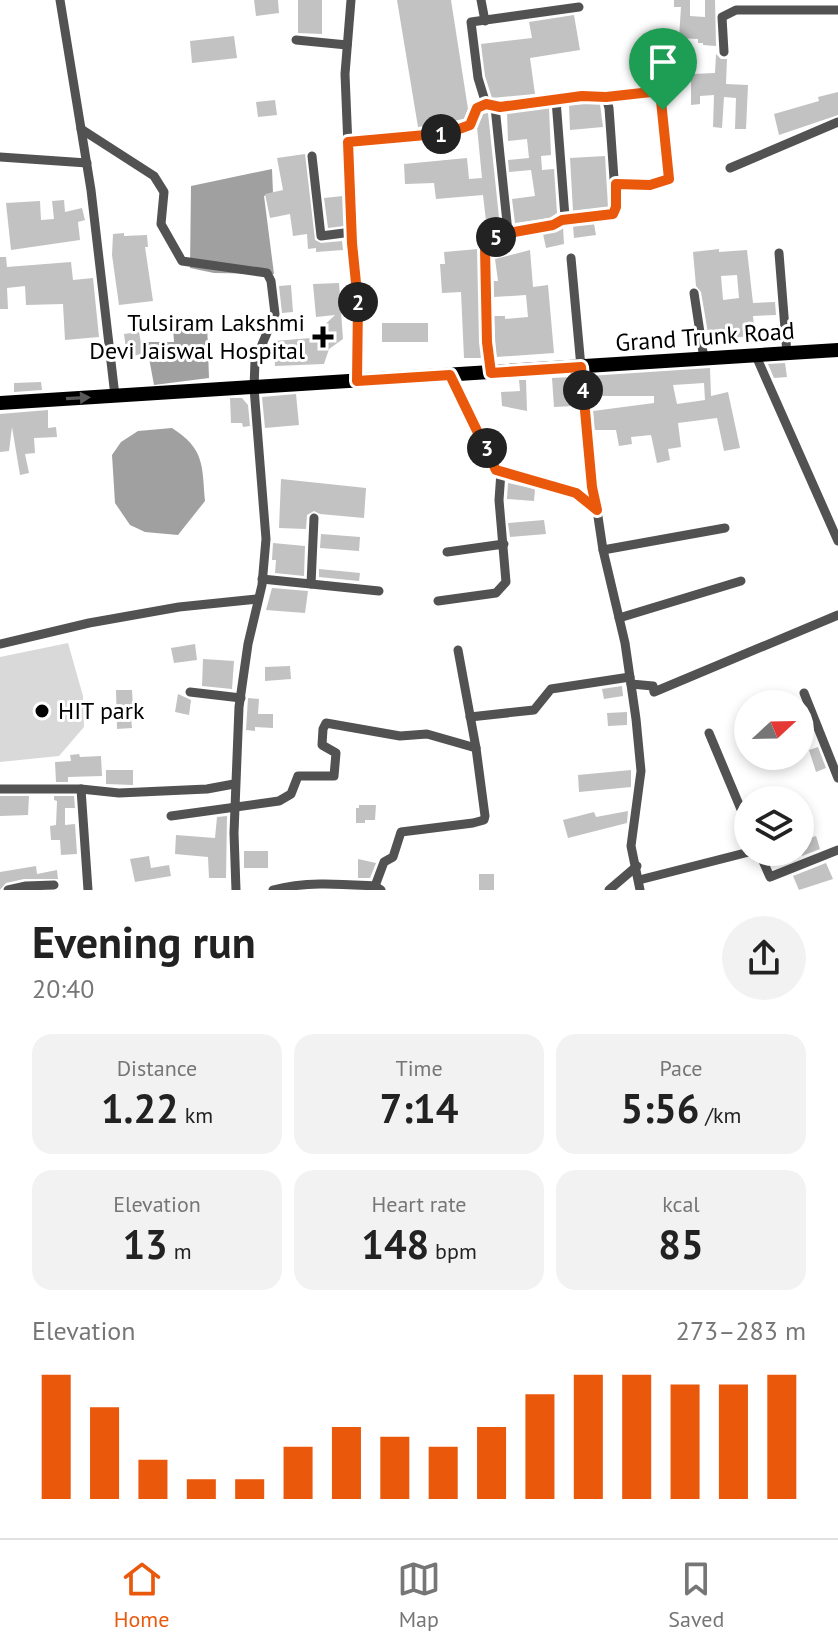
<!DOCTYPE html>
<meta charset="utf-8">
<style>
:root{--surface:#fff;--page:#f2f2f2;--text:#222;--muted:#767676;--line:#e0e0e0;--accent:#ea580c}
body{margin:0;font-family:"PT Sans",sans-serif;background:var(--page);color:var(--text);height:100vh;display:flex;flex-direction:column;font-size:30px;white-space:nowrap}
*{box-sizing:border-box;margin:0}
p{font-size:26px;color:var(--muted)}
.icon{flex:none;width:44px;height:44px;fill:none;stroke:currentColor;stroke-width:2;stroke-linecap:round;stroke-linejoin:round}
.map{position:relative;height:890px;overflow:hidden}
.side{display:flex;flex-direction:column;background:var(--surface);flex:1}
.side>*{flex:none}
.needle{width:52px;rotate:68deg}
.controls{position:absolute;left:734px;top:690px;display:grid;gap:16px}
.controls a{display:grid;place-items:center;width:80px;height:80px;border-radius:50%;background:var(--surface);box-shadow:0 4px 12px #0003;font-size:40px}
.pin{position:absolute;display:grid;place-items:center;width:68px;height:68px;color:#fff;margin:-82px -34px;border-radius:50% 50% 50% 0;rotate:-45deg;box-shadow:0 0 8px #0007}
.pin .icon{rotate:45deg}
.km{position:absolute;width:40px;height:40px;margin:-20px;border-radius:50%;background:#222;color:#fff;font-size:22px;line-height:40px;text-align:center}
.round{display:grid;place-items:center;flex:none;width:84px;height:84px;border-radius:42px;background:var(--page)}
.headline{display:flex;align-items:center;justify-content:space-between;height:136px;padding:0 32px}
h1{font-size:44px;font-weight:600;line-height:60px}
.stats{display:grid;grid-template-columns:repeat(3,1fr);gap:12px;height:136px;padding:8px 32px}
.stats div{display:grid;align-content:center;border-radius:20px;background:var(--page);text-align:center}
.stats b{font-size:40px;font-weight:600}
.stats small{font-size:22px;font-weight:400}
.stats p{font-size:22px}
.chart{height:224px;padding:16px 32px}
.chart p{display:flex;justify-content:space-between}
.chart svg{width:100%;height:144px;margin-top:8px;stroke:var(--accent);stroke-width:6}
.menu{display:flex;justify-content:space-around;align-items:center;height:112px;border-top:2px solid var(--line);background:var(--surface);font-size:22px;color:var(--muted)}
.menu a{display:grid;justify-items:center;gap:4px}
.menu .on{color:var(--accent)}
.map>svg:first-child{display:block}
</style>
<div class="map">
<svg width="838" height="890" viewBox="0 0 838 890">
<rect width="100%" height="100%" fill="#fff"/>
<polygon fill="#d9d9d9" points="68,643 83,696 84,727 59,756 0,762 0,657"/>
<g fill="#a0a0a0">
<polygon points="272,169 273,193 264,196 274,274 214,273 190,268 191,186"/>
<polygon points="207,322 209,378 154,385 146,342 174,342 173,328"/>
<path d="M 172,428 C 205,449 202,466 205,501 L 178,535 L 145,532 L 130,525 L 115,503 L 112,455 L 121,442 L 138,431 Z"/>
</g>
<g fill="#c2c2c2" fill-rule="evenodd">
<polygon points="254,0 278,0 279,13 256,16"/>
<polygon points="298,0 322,0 322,34 298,33"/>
<polygon points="397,0 451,0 468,109 464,119 418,127"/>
<polygon points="674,0 690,0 690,16 705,17 705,0 715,0 716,46 703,45 703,43 698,43 698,39 679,38 681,7 674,7"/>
<polygon points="574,15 580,50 530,58 535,94 492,98 485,76 481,44 532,38 529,22"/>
<polygon points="234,36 237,58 192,63 190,41"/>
<polygon points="716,54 721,59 727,59 726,84 748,85 746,129 735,129 736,98 724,97 722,128 713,127 714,95 700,96 700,104 691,105 691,74 715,73"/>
<polygon points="838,92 838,115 779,135 774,114 819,101 818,97"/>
<polygon points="275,100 277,115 258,117 256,102"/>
<polygon points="585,104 600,104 603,127 570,130 569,105"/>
<polygon points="549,108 551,155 541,156 542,170 554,169 557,213 550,218 515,223 512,199 535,196 531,170 509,172 508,160 529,158 527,139 508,141 507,113"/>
<polygon points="488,113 500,227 487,230 483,195 436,199 434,183 405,184 404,164 467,158 469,179 482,178 477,127 483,114"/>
<polygon points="305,154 315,240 321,243 342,241 343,250 316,252 316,248 308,249 307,234 293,236 290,214 270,218 265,194 283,190 277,158"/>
<polygon points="605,156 608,207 573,211 570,158"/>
<polygon points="343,196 344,226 328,228 324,198"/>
<polygon points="64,200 65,212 82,208 85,220 78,222 80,240 11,250 6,203 40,201 41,220 54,219 52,201"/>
<polygon points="594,224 596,235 574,238 573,226"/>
<polygon points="563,227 564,244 546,248 543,234"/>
<polygon points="124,233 124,236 147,235 148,247 145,247 153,301 119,305 112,255 113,234"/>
<polygon points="478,249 481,358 464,358 461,292 442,293 440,264 445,264 444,252"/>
<path d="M 719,249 L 719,252 L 747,250 L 753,303 L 775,302 L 776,315 L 753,316 L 755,336 L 709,339 L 701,292 L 696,286 L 693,252 ZM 737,275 L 739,298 L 723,300 L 721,276 Z"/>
<polygon points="530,250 533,287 548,285 554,353 496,357 494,316 505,316 505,319 528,317 526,295 494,297 493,281 498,281 495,259"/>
<polygon points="0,257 6,257 7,267 71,262 73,280 93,278 99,337 65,340 63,304 26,305 25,286 7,288 8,309 0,309"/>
<polygon points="339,283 343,339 329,349 324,364 275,366 274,341 311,338 335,315 316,317 313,284"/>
<polygon points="291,285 293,312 282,313 279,286"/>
<rect x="382" y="323" width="46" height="19"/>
<polygon points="139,332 143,354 127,357 124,334"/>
<polygon points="785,363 787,377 774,378 768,364"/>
<path d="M 710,368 L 711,396 L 728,392 L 740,448 L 724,451 L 717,418 L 678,423 L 681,447 L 668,449 L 670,460 L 657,463 L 651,435 L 631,437 L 632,444 L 619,446 L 616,430 L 594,430 L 593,411 L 654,403 L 654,396 L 591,396 L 589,376 ZM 704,383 L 705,400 L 677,404 L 673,385 Z"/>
<polygon points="571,377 574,406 554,407 552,378"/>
<polygon points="519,380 526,380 527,411 502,406 501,392 520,391"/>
<polygon points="41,382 42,390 14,392 14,383"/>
<polygon points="296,394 299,425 265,428 262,397"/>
<polygon points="230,398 242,398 248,405 250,426 243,427 242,423 231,423"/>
<polygon points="48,410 48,428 56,427 57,437 34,438 35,453 25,454 29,473 20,475 12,427 9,451 0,452 0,414"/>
<polygon points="281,479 366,488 364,518 320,514 314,511 307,515 306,529 279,528"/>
<polygon points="508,483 535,489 534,501 507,499"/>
<polygon points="544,520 546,534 510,537 508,523"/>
<polygon points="321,534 360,537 359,551 320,548"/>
<polygon points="273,543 305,546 304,576 275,573 276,560 272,560"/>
<polygon points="319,569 360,573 359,581 319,577"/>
<polygon points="272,588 308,591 305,613 266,610"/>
<polygon points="195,644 197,660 174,663 171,648"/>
<polygon points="203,659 234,661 232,689 202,686"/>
<polygon points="290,666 291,679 265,681 265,667"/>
<polygon points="622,686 623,696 604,699 602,689"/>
<polygon points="116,690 132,690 133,707 130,707 132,728 117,729"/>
<polygon points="178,694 191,700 189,715 175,712"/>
<polygon points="248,698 259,699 258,714 273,714 273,728 255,727 255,731 246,730"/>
<polygon points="627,712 627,725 608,726 607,713"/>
<polygon points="818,747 826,768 816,772 809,750"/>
<polygon points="79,754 80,757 101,756 102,776 68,777 68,782 56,782 55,762 71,761 70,755"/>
<polygon points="106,770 133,770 133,785 106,784"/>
<polygon points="631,770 631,787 579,792 578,775"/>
<polygon points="0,796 29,796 28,815 0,816"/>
<polygon points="54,796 74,796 75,808 65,808 65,825 75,824 77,854 61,855 60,840 51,840 50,826 56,825 57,801 54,800"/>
<polygon points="359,805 376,805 375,820 365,820 365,823 356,823 356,808 359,808"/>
<polygon points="628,811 627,823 568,838 563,820 594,812 596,817"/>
<polygon points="227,816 226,878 209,878 208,857 175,854 176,835 215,838 217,817"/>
<polygon points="816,836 820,849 802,856 800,842"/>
<rect x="244" y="851" width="24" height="17"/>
<polygon points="149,856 151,868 169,865 171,876 135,882 130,859"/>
<polygon points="358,859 376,863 370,878 358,878"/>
<polygon points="826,863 833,879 799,890 793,876"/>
<polygon points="36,866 37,874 57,870 58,879 24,879 6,883 0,890 0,872"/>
<rect x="479" y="874" width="15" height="16"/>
</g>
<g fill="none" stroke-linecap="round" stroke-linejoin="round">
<g stroke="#525252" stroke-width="9">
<polyline points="60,0 91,190 115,396"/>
<polyline points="351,0 345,74 352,243 358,303 357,381"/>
<polyline points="481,0 485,21"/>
<polyline points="296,40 347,45"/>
<polyline points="724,52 722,17 736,10 838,10"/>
<polyline points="606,97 660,91 669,179 650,185 616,184"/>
<polyline points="495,107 486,104 478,78 471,22 579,7"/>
<polyline points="81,129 154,176 164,192 161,224 182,261 267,273 271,281 275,314 255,361 254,388 266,539 262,585 248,644 239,707 234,833 236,890"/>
<polyline points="348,142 448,133 470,125 477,108 486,104"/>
<polyline points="312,156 321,236 352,232"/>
<polyline points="0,157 87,163"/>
<polyline points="730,168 838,122"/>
<polyline points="508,232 495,107 582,96 606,97 609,108 616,207 613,214 562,220"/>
<polyline points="779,253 787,354"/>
<polyline points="571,258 592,487 597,510"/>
<polyline points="694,293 704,359"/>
<polyline points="756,356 838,541"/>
<polyline points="491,373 487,342 485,248 498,235 553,225 565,217 556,100"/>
<polyline points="450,375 496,470 576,493 597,510 603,550 625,643 636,719 641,771 631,846 640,890"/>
<polyline points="603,550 725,528"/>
<polyline points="447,552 504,544"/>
<polyline points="262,579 379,591"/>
<polyline points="311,584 314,518"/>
<polyline points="438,601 496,593 506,582 499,500 501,472"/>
<polyline points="619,618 741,581"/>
<polyline points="0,644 89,623 179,607 257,599"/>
<polyline points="631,684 653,686 654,692 838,615"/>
<polyline points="190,692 241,698"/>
<polyline points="804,693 838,778"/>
<polyline points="470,717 534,710 551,689 630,677"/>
<polyline points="709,733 748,826"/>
<polyline points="0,789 81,789 119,793 207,789 234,784"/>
<polyline points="81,789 88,890"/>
<polyline points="171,816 279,801 291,794 298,776 334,776 336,753 322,745 323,729 326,723 400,736 427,734 476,748"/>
<polyline points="759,852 770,877 838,850"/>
<polyline points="639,880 749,852"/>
<polyline points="375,886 384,862 393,857 401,832 473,823 484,820 485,816 476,748 458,650"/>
<polyline points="8,890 26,886 54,885"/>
<path d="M 273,890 C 306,881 341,884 375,886 L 381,890"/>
<polyline points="609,890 637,866"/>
</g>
<polyline stroke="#000" stroke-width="14" points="0,403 838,350"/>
</g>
<defs><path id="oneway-solid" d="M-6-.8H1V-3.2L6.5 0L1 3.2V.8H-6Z" transform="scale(2)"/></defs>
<use fill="#595959" href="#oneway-solid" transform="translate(78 398) rotate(-3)"/>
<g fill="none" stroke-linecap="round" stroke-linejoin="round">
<defs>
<polygon id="route" points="660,91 669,179 650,185 616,184 616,207 613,214 562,220 553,225 498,235 485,248 487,342 491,373 581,367 592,487 597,510 576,493 496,470 450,375 357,381 358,303 352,243 348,142 448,133 470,125 477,108 486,104 500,107 582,96 606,97"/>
</defs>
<use href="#route" stroke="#fff" stroke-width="16"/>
<use href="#route" stroke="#ea580c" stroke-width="10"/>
</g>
<g fill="#000" stroke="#fff" stroke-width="3">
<path d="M319 325h8v8h8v8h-8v8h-8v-8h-8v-8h8z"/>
<circle cx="42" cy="711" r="8"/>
</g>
<g text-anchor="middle" stroke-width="6" stroke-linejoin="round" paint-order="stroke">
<g font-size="24" fill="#000" stroke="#fff" text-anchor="end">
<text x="305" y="331">Tulsiram Lakshmi<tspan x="305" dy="28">Devi Jaiswal Hospital</tspan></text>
<text x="58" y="719" text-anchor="start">HIT park</text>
</g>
<g font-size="24" fill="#000" stroke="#fff">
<text transform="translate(705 337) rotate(-4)" y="8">Grand Trunk Road</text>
</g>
</g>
</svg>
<div class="controls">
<a><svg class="needle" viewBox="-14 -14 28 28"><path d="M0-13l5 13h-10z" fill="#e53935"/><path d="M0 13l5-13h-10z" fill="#767676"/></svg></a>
<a><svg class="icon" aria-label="layers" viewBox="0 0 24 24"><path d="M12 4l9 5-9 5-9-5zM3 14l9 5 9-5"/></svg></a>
</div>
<div class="pin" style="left:663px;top:110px;background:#1e9e55"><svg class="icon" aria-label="arrive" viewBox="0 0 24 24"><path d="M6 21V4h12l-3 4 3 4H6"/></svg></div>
<b class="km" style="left:441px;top:134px">1</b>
<b class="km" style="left:358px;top:302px">2</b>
<b class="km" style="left:487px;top:448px">3</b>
<b class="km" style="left:583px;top:390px">4</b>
<b class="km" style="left:496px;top:237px">5</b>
</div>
<section class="side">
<div class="headline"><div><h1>Evening run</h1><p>20:40</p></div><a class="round"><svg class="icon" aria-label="share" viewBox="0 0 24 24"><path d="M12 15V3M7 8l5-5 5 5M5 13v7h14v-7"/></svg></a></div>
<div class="stats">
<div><p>Distance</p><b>1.22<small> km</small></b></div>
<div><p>Time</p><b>7:14</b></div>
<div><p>Pace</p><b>5:56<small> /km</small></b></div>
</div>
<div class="stats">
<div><p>Elevation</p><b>13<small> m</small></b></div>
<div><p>Heart rate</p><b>148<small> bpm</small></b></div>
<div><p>kcal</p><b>85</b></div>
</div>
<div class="chart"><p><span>Elevation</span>273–283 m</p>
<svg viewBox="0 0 160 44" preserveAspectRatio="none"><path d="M5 44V6M15 44V16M25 44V32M35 44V38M45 44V38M55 44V28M65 44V22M75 44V25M85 44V28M95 44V22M105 44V12M115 44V6M125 44V6M135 44V9M145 44V9M155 44V6"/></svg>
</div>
</section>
<nav class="menu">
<a class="on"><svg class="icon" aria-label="home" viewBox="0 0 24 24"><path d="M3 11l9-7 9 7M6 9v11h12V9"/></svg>Home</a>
<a><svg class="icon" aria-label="map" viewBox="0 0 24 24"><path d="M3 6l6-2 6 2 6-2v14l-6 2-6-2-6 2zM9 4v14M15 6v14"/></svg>Map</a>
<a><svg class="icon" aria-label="saved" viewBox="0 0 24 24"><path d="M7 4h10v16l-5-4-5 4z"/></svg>Saved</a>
</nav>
